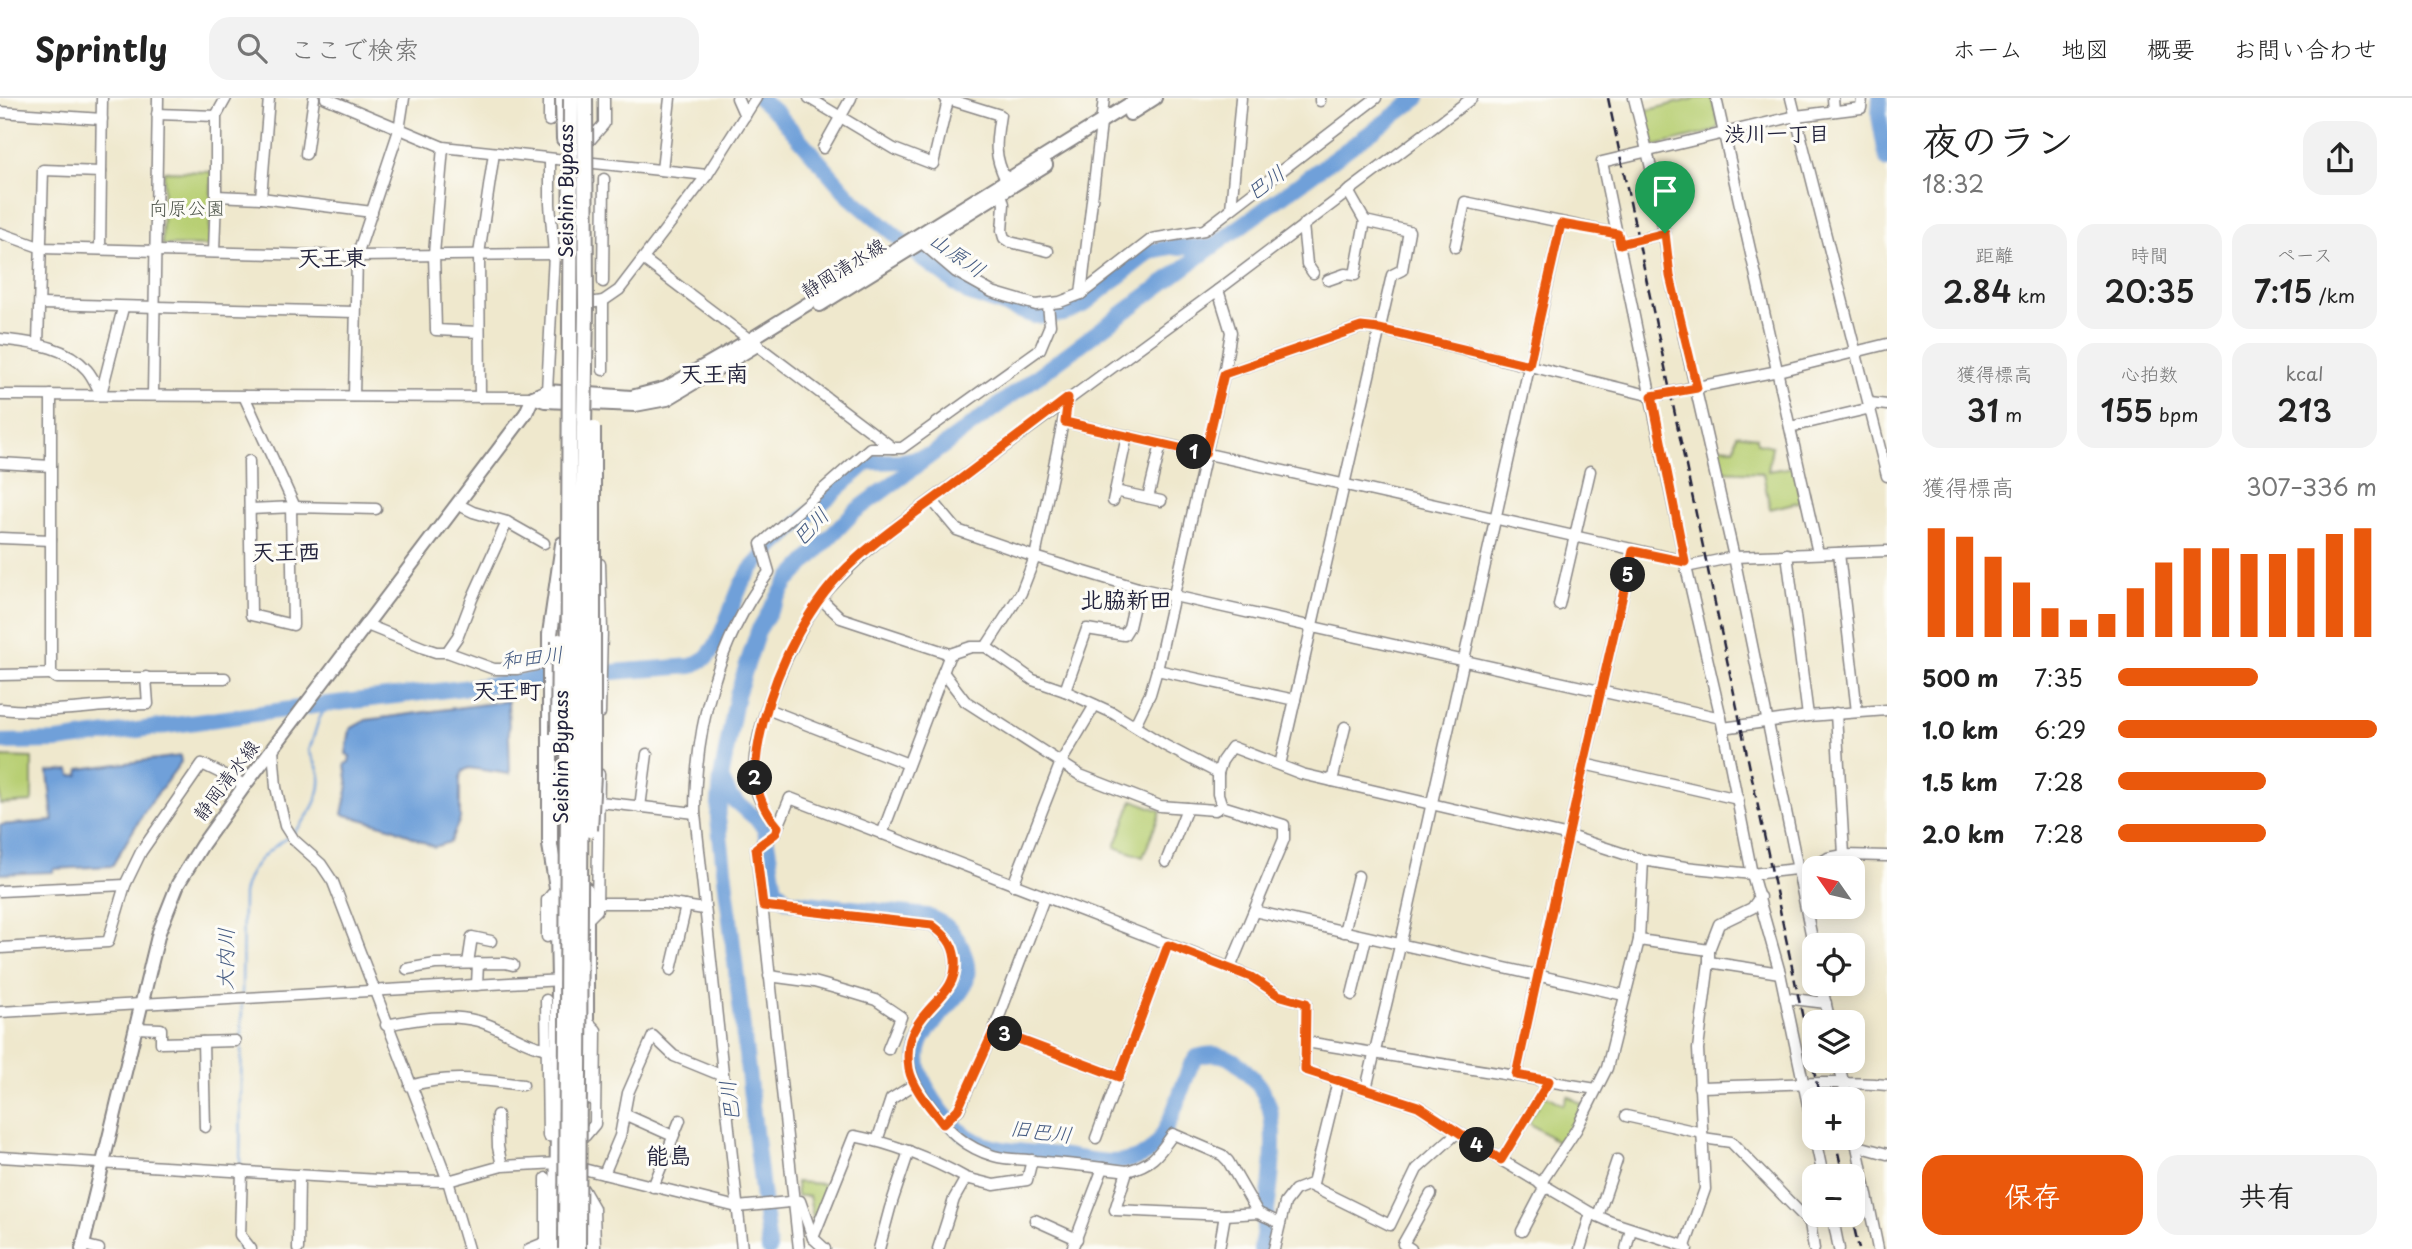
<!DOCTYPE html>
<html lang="ja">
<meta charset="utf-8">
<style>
:root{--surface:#fff;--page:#f2f2f2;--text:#222;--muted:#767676;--line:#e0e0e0;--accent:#ea580c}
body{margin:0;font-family:"Playpen Sans","Klee One",sans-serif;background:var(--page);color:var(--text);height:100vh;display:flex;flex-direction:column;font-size:26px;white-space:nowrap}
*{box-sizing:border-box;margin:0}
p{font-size:23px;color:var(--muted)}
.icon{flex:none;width:38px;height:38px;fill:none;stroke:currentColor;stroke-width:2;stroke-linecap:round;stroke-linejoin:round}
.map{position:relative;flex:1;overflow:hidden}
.sheet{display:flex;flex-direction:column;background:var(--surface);width:525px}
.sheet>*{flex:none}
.needle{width:46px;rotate:304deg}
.buttons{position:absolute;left:1802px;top:758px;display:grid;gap:14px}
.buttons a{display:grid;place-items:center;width:63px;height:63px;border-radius:14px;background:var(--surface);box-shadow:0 4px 18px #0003;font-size:35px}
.pin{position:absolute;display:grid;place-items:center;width:60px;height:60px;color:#fff;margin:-72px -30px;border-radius:50% 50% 50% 0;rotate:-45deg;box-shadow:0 0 7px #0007}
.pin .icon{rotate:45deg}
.km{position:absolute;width:35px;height:35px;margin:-18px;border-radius:50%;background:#222;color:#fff;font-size:19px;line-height:35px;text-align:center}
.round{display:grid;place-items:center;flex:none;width:74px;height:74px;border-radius:21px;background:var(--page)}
.headline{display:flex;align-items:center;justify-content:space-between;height:119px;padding:0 35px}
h1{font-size:38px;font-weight:600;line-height:52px}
.metrics{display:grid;grid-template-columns:repeat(3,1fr);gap:10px;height:119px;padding:7px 35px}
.metrics div{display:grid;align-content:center;border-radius:18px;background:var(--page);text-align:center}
.metrics b{font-size:30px;font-weight:600}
.metrics small{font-size:19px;font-weight:400}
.metrics p{font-size:19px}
.chart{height:196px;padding:14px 35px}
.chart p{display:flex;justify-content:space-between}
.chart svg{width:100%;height:126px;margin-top:7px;stroke:var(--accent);stroke-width:6}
.button{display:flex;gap:14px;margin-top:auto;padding:14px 35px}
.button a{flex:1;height:80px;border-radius:21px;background:var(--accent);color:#fff;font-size:28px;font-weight:600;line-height:80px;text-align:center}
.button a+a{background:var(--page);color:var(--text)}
ul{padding:0 35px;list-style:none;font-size:23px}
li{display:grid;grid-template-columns:112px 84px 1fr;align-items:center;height:52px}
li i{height:18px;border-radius:9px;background:var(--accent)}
header{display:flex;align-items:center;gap:42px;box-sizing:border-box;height:98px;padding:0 35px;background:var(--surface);border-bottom:2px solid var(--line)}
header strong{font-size:33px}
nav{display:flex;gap:38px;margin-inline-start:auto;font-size:24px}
.search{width:490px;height:63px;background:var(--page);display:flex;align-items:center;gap:18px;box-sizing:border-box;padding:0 24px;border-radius:21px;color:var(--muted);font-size:26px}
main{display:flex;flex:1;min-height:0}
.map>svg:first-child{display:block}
</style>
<header>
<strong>Sprintly</strong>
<div class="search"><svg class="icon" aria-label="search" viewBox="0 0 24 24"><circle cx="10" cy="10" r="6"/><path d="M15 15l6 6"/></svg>ここで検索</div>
<nav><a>ホーム</a><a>地図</a><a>概要</a><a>お問い合わせ</a></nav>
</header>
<main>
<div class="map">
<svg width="1887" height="1151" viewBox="0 0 1887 1151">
<rect width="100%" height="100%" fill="#fdfcf7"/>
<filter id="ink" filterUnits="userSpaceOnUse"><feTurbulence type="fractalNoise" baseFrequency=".0143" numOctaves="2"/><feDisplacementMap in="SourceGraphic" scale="14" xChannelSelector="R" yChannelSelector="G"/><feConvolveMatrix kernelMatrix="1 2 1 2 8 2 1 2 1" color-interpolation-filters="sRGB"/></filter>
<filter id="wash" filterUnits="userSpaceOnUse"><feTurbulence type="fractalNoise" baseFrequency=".00686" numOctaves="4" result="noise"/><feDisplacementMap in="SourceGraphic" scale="28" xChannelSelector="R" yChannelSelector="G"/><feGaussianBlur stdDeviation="1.57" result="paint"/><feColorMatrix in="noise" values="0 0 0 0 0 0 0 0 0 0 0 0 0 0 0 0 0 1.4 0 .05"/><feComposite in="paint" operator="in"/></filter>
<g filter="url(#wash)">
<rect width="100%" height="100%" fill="#efe8cd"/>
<g fill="#b8cf73" stroke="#6d7857" stroke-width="2">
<polygon points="1697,0 1713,0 1719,28 1716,33 1655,48 1652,45 1644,13"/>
<polygon points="164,73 212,74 209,148 162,147"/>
<polygon points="1737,336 1757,339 1757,345 1772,348 1768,373 1793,369 1802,403 1770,411 1763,375 1719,373 1714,349 1735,350"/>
<polygon points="0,659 32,660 32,704 0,706"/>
<polygon points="1133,702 1161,713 1143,759 1115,749"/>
<polygon points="1545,997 1563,1007 1568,998 1583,1007 1572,1029 1560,1046 1528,1024"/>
<polygon points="796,1084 823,1086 831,1091 817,1126 814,1125 809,1098 797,1098"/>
</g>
<g fill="#70a0d9" stroke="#49618a" stroke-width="2">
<polygon points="508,603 510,676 469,670 463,673 460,680 460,721 450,744 434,749 393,730 342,716 348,688 345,666 349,664 350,658 346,656 350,631 366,622"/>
<polygon points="180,658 181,664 146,711 112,768 54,771 53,774 0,776 0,727 53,723 48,674 70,672 71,678 79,677 80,671"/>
</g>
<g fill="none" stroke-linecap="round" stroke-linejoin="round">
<g stroke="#70a0d9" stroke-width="2.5">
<path d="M 293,735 C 307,722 325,695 319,674 C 317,667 312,660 309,653 L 319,621 L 328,606"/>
<path d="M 242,896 L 243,796 C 248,769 265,754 288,739"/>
<polyline points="240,1071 242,903"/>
<polyline points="238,1140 239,1151"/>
</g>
<g stroke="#70a0d9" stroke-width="16">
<polyline points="759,0 778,16 850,99 923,161 968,195 1034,218 1063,216 1083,207 1151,153 1171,149 1212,149"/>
<polyline points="1880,0 1879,18 1887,62"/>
<polyline points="586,576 692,568 707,559 717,546 741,487 751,471 768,453 868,364 902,363 926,358"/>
<polyline points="0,644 57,643 328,606 564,578"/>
<path d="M 722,682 L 731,700 L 758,722 L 765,732 L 775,790 L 788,803 L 927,818 C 934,821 941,824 946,828 C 963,843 976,875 960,895 C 938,924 903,943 925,986 C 934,1005 951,1028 969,1039 C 995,1055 1027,1053 1057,1057 C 1074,1059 1092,1063 1110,1064 C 1124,1064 1139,1062 1150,1053 C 1169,1037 1181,990 1191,967 L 1197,959 C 1217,953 1231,957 1245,972 C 1254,981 1262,990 1267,1002 C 1281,1036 1267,1114 1261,1151"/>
<polyline points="769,1151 718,720 721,680 737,597 758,533 787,484 853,415 1212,149 1418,0"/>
</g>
</g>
</g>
<g filter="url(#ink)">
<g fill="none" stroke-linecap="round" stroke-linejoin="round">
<defs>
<g id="minor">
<polyline points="326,0 443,49 707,77"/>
<polyline points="737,0 745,18"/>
<polyline points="809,0 894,51 933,66 948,2"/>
<path d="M 945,0 L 1000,17 C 996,43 993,57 1006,82"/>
<path d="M 1634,0 C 1649,59 1663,117 1670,178 L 1734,459 L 1815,855"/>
<polyline points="1716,0 1818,455"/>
<polyline points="1791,0 1887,378"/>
<polyline points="1833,0 1834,13"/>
<polyline points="1320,3 1320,0"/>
<polyline points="0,14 102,21"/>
<polyline points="157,16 216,18"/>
<polyline points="549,23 549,0"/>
<polyline points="585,48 604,26 604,0"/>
<polyline points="443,49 434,156 436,232 479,234"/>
<polyline points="823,50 851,0"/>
<polyline points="306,56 314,0"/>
<polyline points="662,72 670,0"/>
<polyline points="1001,95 1004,106 1002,133 1004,140 1010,144 1048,153"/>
<polyline points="216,98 261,100 372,114"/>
<polyline points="261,100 269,0"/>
<polyline points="1231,111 1241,0"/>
<polyline points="1303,127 1307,166 1313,175"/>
<polyline points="0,135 42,150 357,158 554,156"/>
<polyline points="916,140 956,174 992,194 1036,207 1060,204 1081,196 1152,141 1204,132 1376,0"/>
<polyline points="1620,146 1665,135"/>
<polyline points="1455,149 1465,104 1618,136"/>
<polyline points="100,151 102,0"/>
<polyline points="214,154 216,98 216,18 226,0"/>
<polyline points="643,161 893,350"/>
<polyline points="1328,182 1345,176 1355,177 1365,123"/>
<polyline points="603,184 604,81"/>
<polyline points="1218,192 1231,234 1224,276"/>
<polyline points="1081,196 1104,0"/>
<polyline points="41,206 355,214"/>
<polyline points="582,206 603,203 619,192 707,77 756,0"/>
<path d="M 0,241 C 31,245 65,247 87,272 C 93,279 97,289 101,296 L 123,210"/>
<polyline points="38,246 43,72 101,74"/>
<polyline points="603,272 603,203"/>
<polyline points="547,293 554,156 550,106 550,61"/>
<polyline points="153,296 158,0"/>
<polyline points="0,297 533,299"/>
<polyline points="244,298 295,409"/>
<polyline points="354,298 357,158 399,32 404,0"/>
<polyline points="480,299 479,156 494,55"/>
<polyline points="1870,305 1887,307"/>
<polyline points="1065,324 1685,463"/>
<polyline points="1790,329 1871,310"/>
<polyline points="249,363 251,517 293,527 291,409"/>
<polyline points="0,365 51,368"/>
<polyline points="1115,393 1161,403"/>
<polyline points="1148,400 1161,346"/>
<polyline points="932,402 957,432 1035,459 1138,490 1721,620"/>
<polyline points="1113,403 1127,338"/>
<polyline points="457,406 473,414 507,424 544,445"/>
<polyline points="250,411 295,409 376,411"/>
<polyline points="0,440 51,442"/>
<polyline points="1839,455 1857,614"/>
<polyline points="1787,456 1808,618"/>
<polyline points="1686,469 1734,459 1887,453"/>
<polyline points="821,501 841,520 950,556"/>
<polyline points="1559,507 1590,373"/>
<polyline points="367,527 424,550 436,554 447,554 494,571 517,571 550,564"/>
<polyline points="986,549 1021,495 1035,459 1068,300"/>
<polyline points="447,554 458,538 472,501 507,424"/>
<polyline points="1157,572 1295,602"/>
<polyline points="943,574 965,603 1080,677 1160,708 1215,712 1222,708 1284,727 1284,741 1230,870"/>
<polyline points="51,576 56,580 225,580"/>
<polyline points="0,577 51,576 51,297"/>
<polyline points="1065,593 1087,531 1124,537 1129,529 1138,490"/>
<path d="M 0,611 C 51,617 97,606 148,606 L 146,579"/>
<polyline points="767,611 908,666"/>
<polyline points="600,615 602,532 600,466"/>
<polyline points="1836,615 1844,757"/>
<polyline points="1135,627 1150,596 1157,572 1224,276 1361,229 1379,231 1652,298 1778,273 1887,246"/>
<polyline points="1723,630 1808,618 1887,612"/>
<polyline points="273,651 276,689 285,728 294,742 321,766 333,784 448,1083 468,1151"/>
<polyline points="1584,666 1738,701"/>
<polyline points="1280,667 1392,177 1402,172 1409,133 1365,123 1348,93"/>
<polyline points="1218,675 1218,696 1222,708"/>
<polyline points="1332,683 1345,629"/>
<polyline points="600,704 695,715"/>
<polyline points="640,709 647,656"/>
<path d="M 778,729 C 768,717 758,703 755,687 C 747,638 792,538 822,499 C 845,471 871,449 899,426 L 1218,192 L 1472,0"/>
<polyline points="882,736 950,556 971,549 986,549 1033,582 1065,593 1113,615 1166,648 1218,675 1222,663 1232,649 1302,676 1569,738 1643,762 1685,769 1752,776 1813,769 1828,760 1844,757 1887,758"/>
<polyline points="1166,764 1187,710"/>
<polyline points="1013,787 1061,664 1095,607"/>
<polyline points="0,793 125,787"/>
<polyline points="597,805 665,805 704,811"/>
<path d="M 763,808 L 932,827 C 945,837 953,844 955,861 C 959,899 915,911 909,947 C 905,972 917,991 932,1010 C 948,1033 966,1050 994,1058 C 1007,1062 1023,1061 1036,1063 C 1067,1066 1097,1069 1127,1073 C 1153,1066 1158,1057 1173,1036 L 1222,1057 L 1228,1063 L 1258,1115"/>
<polyline points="1254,813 1624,897"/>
<polyline points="587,822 597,812 599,676"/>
<polyline points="1344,834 1358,778"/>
<polyline points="547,839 547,802 557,790"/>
<polyline points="1639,842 1709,852"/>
<polyline points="0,850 108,844 125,787 141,754 202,666 245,687"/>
<polyline points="1709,864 1709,852 1719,826 1752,810 1760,799"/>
<polyline points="468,865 472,839 491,843"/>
<polyline points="407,871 435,866 505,865 513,867"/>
<polyline points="671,872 686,808"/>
<polyline points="769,878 814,884 846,893 876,902 901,919 888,951"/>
<polyline points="1821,886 1830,924"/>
<polyline points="477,887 478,865"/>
<polyline points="1352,897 1366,840"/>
<polyline points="1785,900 1826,905"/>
<polyline points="546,902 548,1038 559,1039"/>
<polyline points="0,914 562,882"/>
<path d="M 386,927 C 416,921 448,915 478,923 C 506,931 529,952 559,952"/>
<polyline points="135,930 161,931 161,945 235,943"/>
<polyline points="994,932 1119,979"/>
<polyline points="203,944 205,1029"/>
<polyline points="1306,944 1596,991"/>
<polyline points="1838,962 1847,1001"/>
<polyline points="1516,977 1584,666 1633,453"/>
<path d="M 410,988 C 450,976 482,982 523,987"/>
<path d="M 1699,989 C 1761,988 1825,982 1887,987"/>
<polyline points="1366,991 1400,848 1561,126"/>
<polyline points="624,1016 673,1038"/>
<polyline points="497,1017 498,1049 502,1068"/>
<polyline points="1626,1018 1702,1035"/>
<polyline points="943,1026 959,1011 994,932 1044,800"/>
<polyline points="1853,1029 1878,1151"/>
<polyline points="585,1038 595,1026 596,932 587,923"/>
<polyline points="1096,1040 1168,847"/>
<polyline points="1703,1040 1731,1044 1810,1125 1814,1151"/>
<polyline points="877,1043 891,1001 915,986"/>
<polyline points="1815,1044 1835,1040"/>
<polyline points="1858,1048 1887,1056"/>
<polyline points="0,1059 379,1082 448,1083 502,1068 559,1065 737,1109 800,1103 813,1140 825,1151"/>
<polyline points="1501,1062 1549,983"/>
<polyline points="242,1073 240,1137 251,1151"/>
<polyline points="1127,1073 1115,1112 1225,1117 1258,1115 1280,1125"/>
<polyline points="604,1076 620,1038 628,995 653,938 674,958 723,978"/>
<polyline points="1823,1078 1780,875 1752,776 1721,620 1686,469 1602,64 1796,18 1861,10 1862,0"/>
<polyline points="546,1080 546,1151"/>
<polyline points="966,1080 994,1087 1027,1082 1032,1062"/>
<polyline points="1540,1086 1576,1032 1607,970 1639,842 1643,762"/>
<polyline points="1309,1087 1390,1127 1417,1071 1458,1034"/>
<polyline points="653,1089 680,1022"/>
<polyline points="583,1091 594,1110 595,1151"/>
<polyline points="1832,1116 1839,1151"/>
<polyline points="1598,1118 1617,1062"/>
<polyline points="1035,1122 1077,1141"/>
<polyline points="1522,1133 1545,1089"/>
<path d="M 813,1140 L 854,1038 C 895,1046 930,1060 966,1080 L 954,1101 L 938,1151"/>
<polyline points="83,1147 99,1151"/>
<polyline points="1685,1148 1705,1091 1698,951 1709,864 1780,875"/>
<polyline points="298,1151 299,1077"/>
<polyline points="529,1151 546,1144"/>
<path d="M 742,1151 L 695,715 C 695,629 717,544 769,474 L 761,446 L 870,350 L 902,350 L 1040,251 L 1050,227 L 1048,207"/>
<polyline points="799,1151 756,750 775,736 790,700 1230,870 1251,879 1278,897 1306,905 1305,972 1418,1008 1501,1062 1591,1115 1611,1124 1685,1148 1687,1151"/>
<polyline points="879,1151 890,1110 909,1053"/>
<polyline points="1072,1151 1103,1070"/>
<polyline points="1219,1151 1225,1117"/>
<polyline points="1274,1151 1285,1105 1295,1092 1313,1085 1338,983"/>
<polyline points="1411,1151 1403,1146 1431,1096"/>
<polyline points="1580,1151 1591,1115"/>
<polyline points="1626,1151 1631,1131"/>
</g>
<g id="major">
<polyline points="1130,16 1155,0"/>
<polyline points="820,207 1046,67"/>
<polyline points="533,299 545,303 635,307 667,301 757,247"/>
<polyline points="82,1151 159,834 178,786 202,747 245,687 526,315 533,299 547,293 631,299 666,290 751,241 1139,0"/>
</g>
<g id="highway">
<polyline points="563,0 564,41"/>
<polyline points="557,790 550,747 550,536 563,446"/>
<polyline points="586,999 586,792"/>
<polyline points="584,1110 587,1151"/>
<polyline points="557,1151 559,883 557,781"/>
</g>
</defs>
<use href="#minor" stroke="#888584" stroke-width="13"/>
<use href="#major" stroke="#888584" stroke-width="16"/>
<use href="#highway" stroke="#888584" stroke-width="18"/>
<use href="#minor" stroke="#fff" stroke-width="10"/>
<use href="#major" stroke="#fff" stroke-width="12"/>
<use href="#highway" stroke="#fff" stroke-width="14"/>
<g stroke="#22223b" stroke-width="2.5" stroke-dasharray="10 5" stroke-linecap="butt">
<polyline points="1608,0 1820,1001"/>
<polyline points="1835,1040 1843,1078"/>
<polyline points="1851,1116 1859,1151"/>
</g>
<defs>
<g id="highway-bridge">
<polyline points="558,636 559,543"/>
<polyline points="590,732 593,677 593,330"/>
<polyline points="566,1151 571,0"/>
<polyline points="578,1151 582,451 586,210 585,0"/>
</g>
</defs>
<use href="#highway-bridge" stroke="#888584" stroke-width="18" stroke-linecap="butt"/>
<use href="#highway-bridge" stroke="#fff" stroke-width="14"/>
</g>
</g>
<g fill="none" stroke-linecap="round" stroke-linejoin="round" filter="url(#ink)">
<defs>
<path id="route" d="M 1561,126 L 1618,136 L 1620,146 L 1665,135 L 1670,178 L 1697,290 L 1652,298 L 1685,464 L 1633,453 L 1584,666 L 1516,977 L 1549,983 L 1501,1062 L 1418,1008 L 1305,972 L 1306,905 L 1278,897 L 1251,879 L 1168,847 L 1119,979 L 994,932 L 958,1011 L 943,1026 C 931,1010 913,991 909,971 C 907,957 908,941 916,929 C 930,903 958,894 955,861 C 953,844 945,837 932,827 L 763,808 L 756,750 L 775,736 L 778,729 C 749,695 753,666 763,625 C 778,565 810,502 856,461 C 883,437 912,417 941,396 C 983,364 1026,332 1068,300 L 1065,324 L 1205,356 L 1224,276 L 1361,229 L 1379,231 L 1529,267 Z"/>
</defs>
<use href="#route" stroke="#fff" stroke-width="14"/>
<use href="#route" stroke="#ea580c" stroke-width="9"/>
</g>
<g text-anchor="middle" stroke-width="6" stroke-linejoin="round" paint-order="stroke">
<g font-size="19" fill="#22223b" stroke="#fdfcf7">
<text transform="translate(566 93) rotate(-90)" y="7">Seishin Bypass</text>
<text transform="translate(843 170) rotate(-32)" y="7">静岡清水線</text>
<text transform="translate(561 659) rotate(-90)" y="7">Seishin Bypass</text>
<text transform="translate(226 682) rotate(-53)" y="7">静岡清水線</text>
</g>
<g font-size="19" fill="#4f564c" stroke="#fdfcf7">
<text x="187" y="117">向原公園</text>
</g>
<g font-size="21" font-weight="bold" fill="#22223b" stroke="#fdfcf7">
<text x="1777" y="43">渋川一丁目</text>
</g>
<g font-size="21" font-style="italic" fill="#455b82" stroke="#fdfcf7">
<text transform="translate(1266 85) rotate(-36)" y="7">巴川</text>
<text transform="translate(957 157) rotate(35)" y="7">山原川</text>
<text transform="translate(811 429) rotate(-46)" y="7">巴川</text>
<text transform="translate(532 560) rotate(-6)" y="7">和田川</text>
<text transform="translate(226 861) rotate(-89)" y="7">大内川</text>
<text transform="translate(730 1003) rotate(-97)" y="7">巴川</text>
<text transform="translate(1041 1034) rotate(7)" y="7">旧巴川</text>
</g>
<g font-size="23" font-weight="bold" fill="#22223b" stroke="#fdfcf7">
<text x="332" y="168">天王東</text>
<text x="714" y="284">天王南</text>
<text x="286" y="462">天王西</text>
<text x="1126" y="510">北脇新田</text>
<text x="507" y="601">天王町</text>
<text x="669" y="1066">能島</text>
</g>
</g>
</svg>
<div class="buttons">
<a><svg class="needle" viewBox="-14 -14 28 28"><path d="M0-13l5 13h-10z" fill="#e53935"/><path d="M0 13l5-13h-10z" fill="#767676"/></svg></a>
<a><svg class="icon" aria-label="locate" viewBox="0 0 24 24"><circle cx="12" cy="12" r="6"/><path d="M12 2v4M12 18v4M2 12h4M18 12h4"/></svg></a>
<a><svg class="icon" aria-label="layers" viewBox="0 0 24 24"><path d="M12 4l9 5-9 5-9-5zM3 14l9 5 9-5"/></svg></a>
<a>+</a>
<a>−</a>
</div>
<div class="pin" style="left:1665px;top:135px;background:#1e9e55"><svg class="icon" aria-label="arrive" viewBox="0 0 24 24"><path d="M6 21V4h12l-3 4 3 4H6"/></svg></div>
<b class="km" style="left:1194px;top:354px">1</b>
<b class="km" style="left:755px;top:680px">2</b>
<b class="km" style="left:1005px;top:936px">3</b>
<b class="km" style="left:1477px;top:1047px">4</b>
<b class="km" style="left:1628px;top:477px">5</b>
</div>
<section class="sheet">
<div class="headline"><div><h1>夜のラン</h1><p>18:32</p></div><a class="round"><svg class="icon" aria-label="share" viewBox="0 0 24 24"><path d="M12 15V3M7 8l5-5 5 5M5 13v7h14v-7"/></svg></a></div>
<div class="metrics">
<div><p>距離</p><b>2.84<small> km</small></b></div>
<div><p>時間</p><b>20:35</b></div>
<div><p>ペース</p><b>7:15<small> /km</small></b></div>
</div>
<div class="metrics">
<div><p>獲得標高</p><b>31<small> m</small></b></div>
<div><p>心拍数</p><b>155<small> bpm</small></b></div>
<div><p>kcal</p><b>213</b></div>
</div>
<div class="chart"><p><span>獲得標高</span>307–336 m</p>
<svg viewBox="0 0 160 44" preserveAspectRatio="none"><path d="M5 44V6M15 44V9M25 44V16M35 44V25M45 44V34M55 44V38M65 44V36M75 44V27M85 44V18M95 44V13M105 44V13M115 44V15M125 44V15M135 44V13M145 44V8M155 44V6"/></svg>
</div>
<ul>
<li><b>500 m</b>7:35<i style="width:54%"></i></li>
<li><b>1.0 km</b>6:29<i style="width:100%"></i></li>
<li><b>1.5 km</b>7:28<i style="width:57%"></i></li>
<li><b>2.0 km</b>7:28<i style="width:57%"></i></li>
</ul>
<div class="button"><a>保存</a><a>共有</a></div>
</section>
</main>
